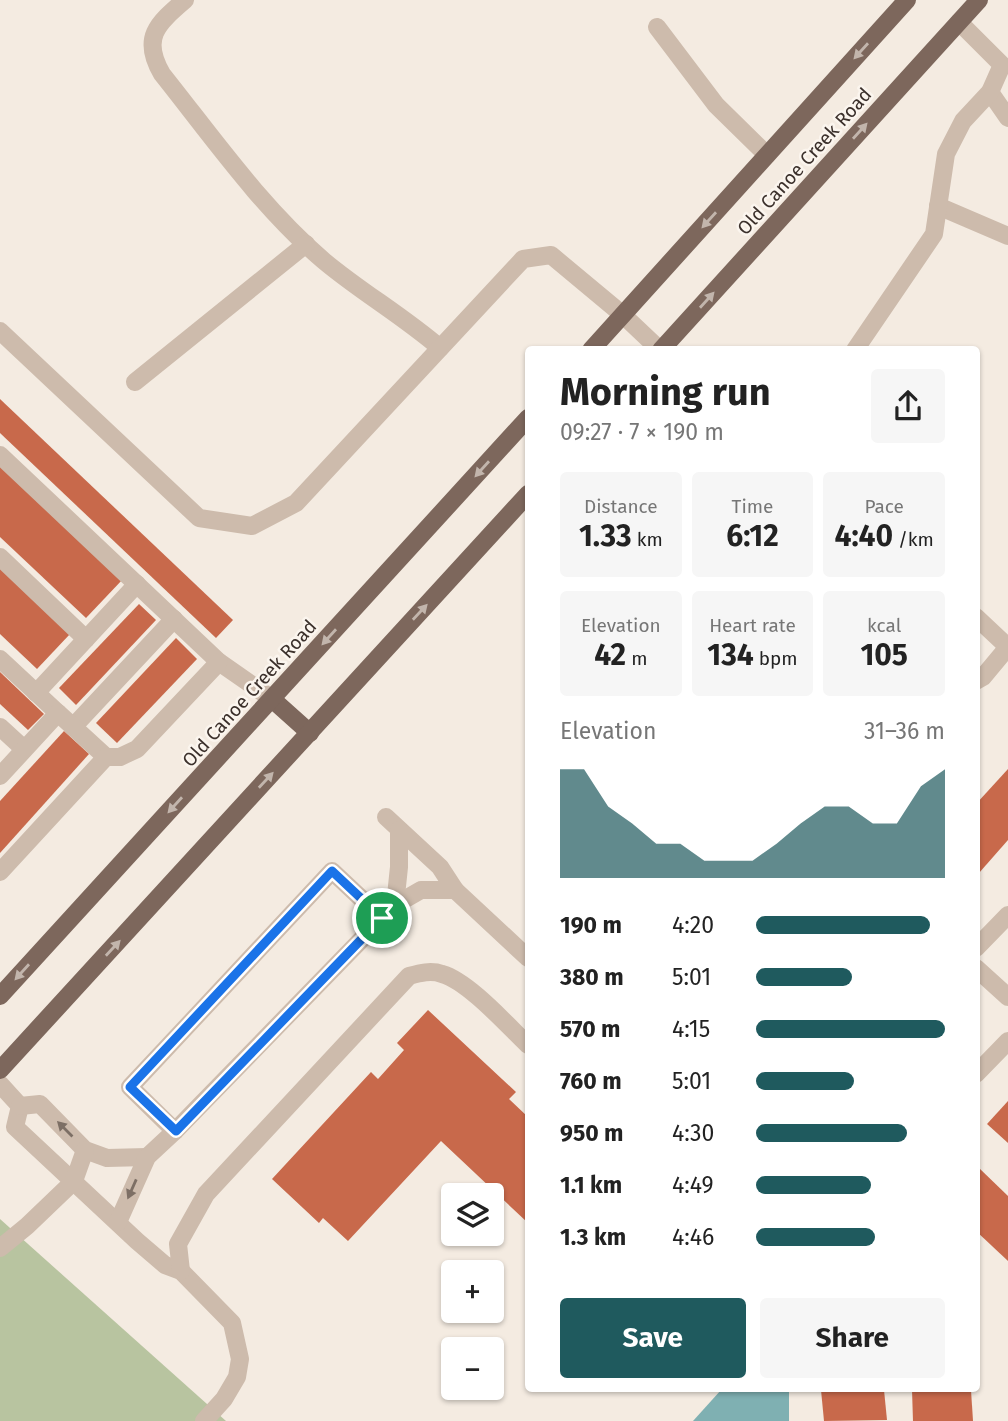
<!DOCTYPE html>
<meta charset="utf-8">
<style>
:root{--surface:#fff;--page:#f6f6f6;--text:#222;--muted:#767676;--accent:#1f5a5e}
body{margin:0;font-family:"Fira Sans",sans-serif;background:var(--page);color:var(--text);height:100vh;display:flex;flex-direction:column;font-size:26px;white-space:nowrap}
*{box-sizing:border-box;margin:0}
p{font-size:23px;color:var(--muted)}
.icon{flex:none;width:38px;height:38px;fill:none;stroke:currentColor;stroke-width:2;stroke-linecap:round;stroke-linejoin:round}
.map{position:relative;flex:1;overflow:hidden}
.sheet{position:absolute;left:525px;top:346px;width:455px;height:1046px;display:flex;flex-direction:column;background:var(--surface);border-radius:7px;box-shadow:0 2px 5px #0004}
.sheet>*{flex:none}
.tools{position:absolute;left:441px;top:1183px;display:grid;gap:14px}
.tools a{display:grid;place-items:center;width:63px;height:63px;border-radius:7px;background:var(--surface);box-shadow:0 2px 5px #0004;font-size:35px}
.pin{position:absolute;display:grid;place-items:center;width:60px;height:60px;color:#fff;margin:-30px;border:4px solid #fff;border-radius:50%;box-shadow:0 2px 7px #0007}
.round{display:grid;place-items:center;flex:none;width:74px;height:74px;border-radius:7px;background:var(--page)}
.headline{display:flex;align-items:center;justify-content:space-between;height:119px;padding:0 35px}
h1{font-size:38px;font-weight:700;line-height:52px}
.stats{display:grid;grid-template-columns:repeat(3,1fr);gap:10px;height:119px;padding:7px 35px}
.stats div{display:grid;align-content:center;border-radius:7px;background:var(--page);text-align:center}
.stats b{font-size:30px;font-weight:700}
.stats small{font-size:19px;font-weight:400}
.stats p{font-size:19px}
.chart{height:196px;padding:14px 35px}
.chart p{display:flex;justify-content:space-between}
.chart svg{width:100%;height:126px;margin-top:7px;fill:var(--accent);opacity:.7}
.primary-button{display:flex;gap:14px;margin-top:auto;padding:14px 35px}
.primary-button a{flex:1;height:80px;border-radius:7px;background:var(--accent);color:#fff;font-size:28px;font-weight:700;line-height:80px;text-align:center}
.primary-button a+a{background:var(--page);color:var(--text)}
ul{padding:0 35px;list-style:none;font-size:23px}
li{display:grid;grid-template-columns:112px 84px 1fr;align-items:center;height:52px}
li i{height:18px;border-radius:9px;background:var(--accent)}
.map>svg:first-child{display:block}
</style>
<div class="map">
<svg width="1008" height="1421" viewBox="0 0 1008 1421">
<rect width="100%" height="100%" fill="#f4ebe1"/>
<polygon fill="#b8c4a0" points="0,1219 226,1421 0,1421"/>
<polygon fill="#7fb0b2" points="721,1390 789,1390 789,1421 693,1421"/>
<g fill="#c8694b">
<polygon points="0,399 233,620 216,638 0,433"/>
<polygon points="0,463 123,579 86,618 0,537"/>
<polygon points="0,568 70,634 37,669 0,634"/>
<polygon points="139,604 156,620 76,705 59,688"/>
<polygon points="176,638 197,659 117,743 96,723"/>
<polygon points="0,672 44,714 28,730 0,704"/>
<polygon points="64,731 89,754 0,853 0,801"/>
<polygon points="1008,769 1008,840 979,873 976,871 976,804"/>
<polygon points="428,1010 516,1092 509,1099 528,1117 528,1223 441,1141 348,1241 323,1218 319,1223 272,1179 371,1072 378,1079 404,1050 397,1043"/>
<polygon points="1008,1101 1008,1143 987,1124"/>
<polygon points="979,1168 1008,1196 1008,1261 976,1231 976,1171"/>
<polygon points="821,1390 884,1390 887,1420 824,1421"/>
<polygon points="912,1390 971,1390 973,1421 913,1421"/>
</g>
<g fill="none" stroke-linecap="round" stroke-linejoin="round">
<g stroke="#cdbbac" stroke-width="18">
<path d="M 185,0 C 157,24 141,38 162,74 C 213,138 261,207 324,261 C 361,292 403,316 440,348"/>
<polyline points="657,27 716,105 767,155"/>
<polyline points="990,92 1008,118"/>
<polyline points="938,206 1008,236"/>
<polyline points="0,331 199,518 252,526 296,503 523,259 551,255 623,315 660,350"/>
<polyline points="855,350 934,234 946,154 963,121 990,92 1002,65 959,22"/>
<polyline points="135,382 306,244"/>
<polyline points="0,455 219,662 272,699"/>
<polyline points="0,557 86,639"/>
<polyline points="976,617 1008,647"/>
<polyline points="0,659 58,713"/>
<polyline points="976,681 983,677 1008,647"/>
<polyline points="36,693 137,584"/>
<polyline points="0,727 24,749"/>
<polyline points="73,727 174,619"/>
<polyline points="0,776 58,713 106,757"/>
<polyline points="386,817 440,867 455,890"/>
<polyline points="0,872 106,757 120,757 137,749 219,662"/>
<polyline points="395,905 399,867 399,830"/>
<polyline points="976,948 1008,915"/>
<polyline points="976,968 1008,997"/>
<polyline points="976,1074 1008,1041"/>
<polyline points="0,1084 20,1106"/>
<polyline points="20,1106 15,1127 137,1241 165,1265 181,1271 232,1323 240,1359 237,1377 224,1399 204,1421"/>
<polyline points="20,1106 40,1104 85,1150 107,1158 147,1157"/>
<polyline points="175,1131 130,1087 332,871 382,918"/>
<polyline points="118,1222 147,1157 175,1131 395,905 421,890 455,890 528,958"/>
<polyline points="0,1248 27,1226 74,1181 85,1150"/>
<path d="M 181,1271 L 178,1244 L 206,1194 L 409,976 C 420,973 431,970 442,974 C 468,981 508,1026 528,1045"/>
</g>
<g stroke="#7d675c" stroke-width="18">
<polyline points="591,350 907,0"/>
<polyline points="661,350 979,0"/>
<polyline points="272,699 310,733"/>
<polyline points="0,996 528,418"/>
<polyline points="0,1070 528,494"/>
</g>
</g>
<defs><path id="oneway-solid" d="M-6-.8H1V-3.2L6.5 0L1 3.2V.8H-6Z" transform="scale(1.75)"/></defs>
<g fill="#c2b5ac">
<use href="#oneway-solid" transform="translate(861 51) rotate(132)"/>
<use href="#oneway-solid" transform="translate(860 131) rotate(-48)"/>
<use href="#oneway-solid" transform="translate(709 220) rotate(132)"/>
<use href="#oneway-solid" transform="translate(707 300) rotate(-48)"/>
<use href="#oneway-solid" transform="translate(482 469) rotate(132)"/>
<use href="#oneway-solid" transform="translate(420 612) rotate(-47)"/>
<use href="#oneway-solid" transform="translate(329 637) rotate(132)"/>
<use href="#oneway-solid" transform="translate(266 780) rotate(-47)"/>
<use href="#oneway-solid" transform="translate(175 805) rotate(132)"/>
<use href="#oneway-solid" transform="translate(113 948) rotate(-47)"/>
<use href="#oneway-solid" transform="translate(22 972) rotate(132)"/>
</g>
<g fill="#7d6f65">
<use href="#oneway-solid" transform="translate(65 1129) rotate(-135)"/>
<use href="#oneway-solid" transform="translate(132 1189) rotate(114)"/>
</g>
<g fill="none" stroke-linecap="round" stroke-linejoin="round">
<defs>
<polygon id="route" points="332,871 382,918 176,1131 130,1087"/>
</defs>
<use href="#route" stroke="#fff" stroke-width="14"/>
<use href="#route" stroke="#1a73e8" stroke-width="9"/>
</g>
<g text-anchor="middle" stroke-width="5" stroke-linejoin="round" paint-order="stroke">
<g font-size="19" fill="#3b302b" stroke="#fbf5ee">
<text transform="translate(804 161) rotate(-48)" y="7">Old Canoe Creek Road</text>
<text transform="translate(249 693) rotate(-48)" y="7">Old Canoe Creek Road</text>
</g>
</g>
</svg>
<div class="tools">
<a><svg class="icon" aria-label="layers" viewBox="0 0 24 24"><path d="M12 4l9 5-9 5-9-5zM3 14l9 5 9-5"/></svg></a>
<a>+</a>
<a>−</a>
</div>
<div class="pin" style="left:382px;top:918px;background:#1e9e55"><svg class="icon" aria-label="arrive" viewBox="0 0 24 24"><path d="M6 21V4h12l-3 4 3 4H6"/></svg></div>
<section class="sheet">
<div class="headline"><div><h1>Morning run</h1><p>09:27 · 7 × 190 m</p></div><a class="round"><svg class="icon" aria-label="share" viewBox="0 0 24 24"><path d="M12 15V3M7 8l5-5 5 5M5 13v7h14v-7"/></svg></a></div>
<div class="stats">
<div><p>Distance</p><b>1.33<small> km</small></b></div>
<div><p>Time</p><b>6:12</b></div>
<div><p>Pace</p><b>4:40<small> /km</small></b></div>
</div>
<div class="stats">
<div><p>Elevation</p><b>42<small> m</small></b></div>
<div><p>Heart rate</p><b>134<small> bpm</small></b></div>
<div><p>kcal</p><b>105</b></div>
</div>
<div class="chart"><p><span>Elevation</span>31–36 m</p>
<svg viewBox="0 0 160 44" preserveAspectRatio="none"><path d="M0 44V6L10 6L20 19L30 25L40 32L50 32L60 38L70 38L80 38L90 32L100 25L110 19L120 19L130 25L140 25L150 12L160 6V44z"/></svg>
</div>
<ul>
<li><b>190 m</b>4:20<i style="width:92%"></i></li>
<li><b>380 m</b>5:01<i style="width:51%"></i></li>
<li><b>570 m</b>4:15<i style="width:100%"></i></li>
<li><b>760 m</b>5:01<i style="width:52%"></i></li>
<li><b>950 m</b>4:30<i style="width:80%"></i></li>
<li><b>1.1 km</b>4:49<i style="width:61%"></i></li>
<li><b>1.3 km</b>4:46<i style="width:63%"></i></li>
</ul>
<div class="primary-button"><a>Save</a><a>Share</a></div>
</section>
</div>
